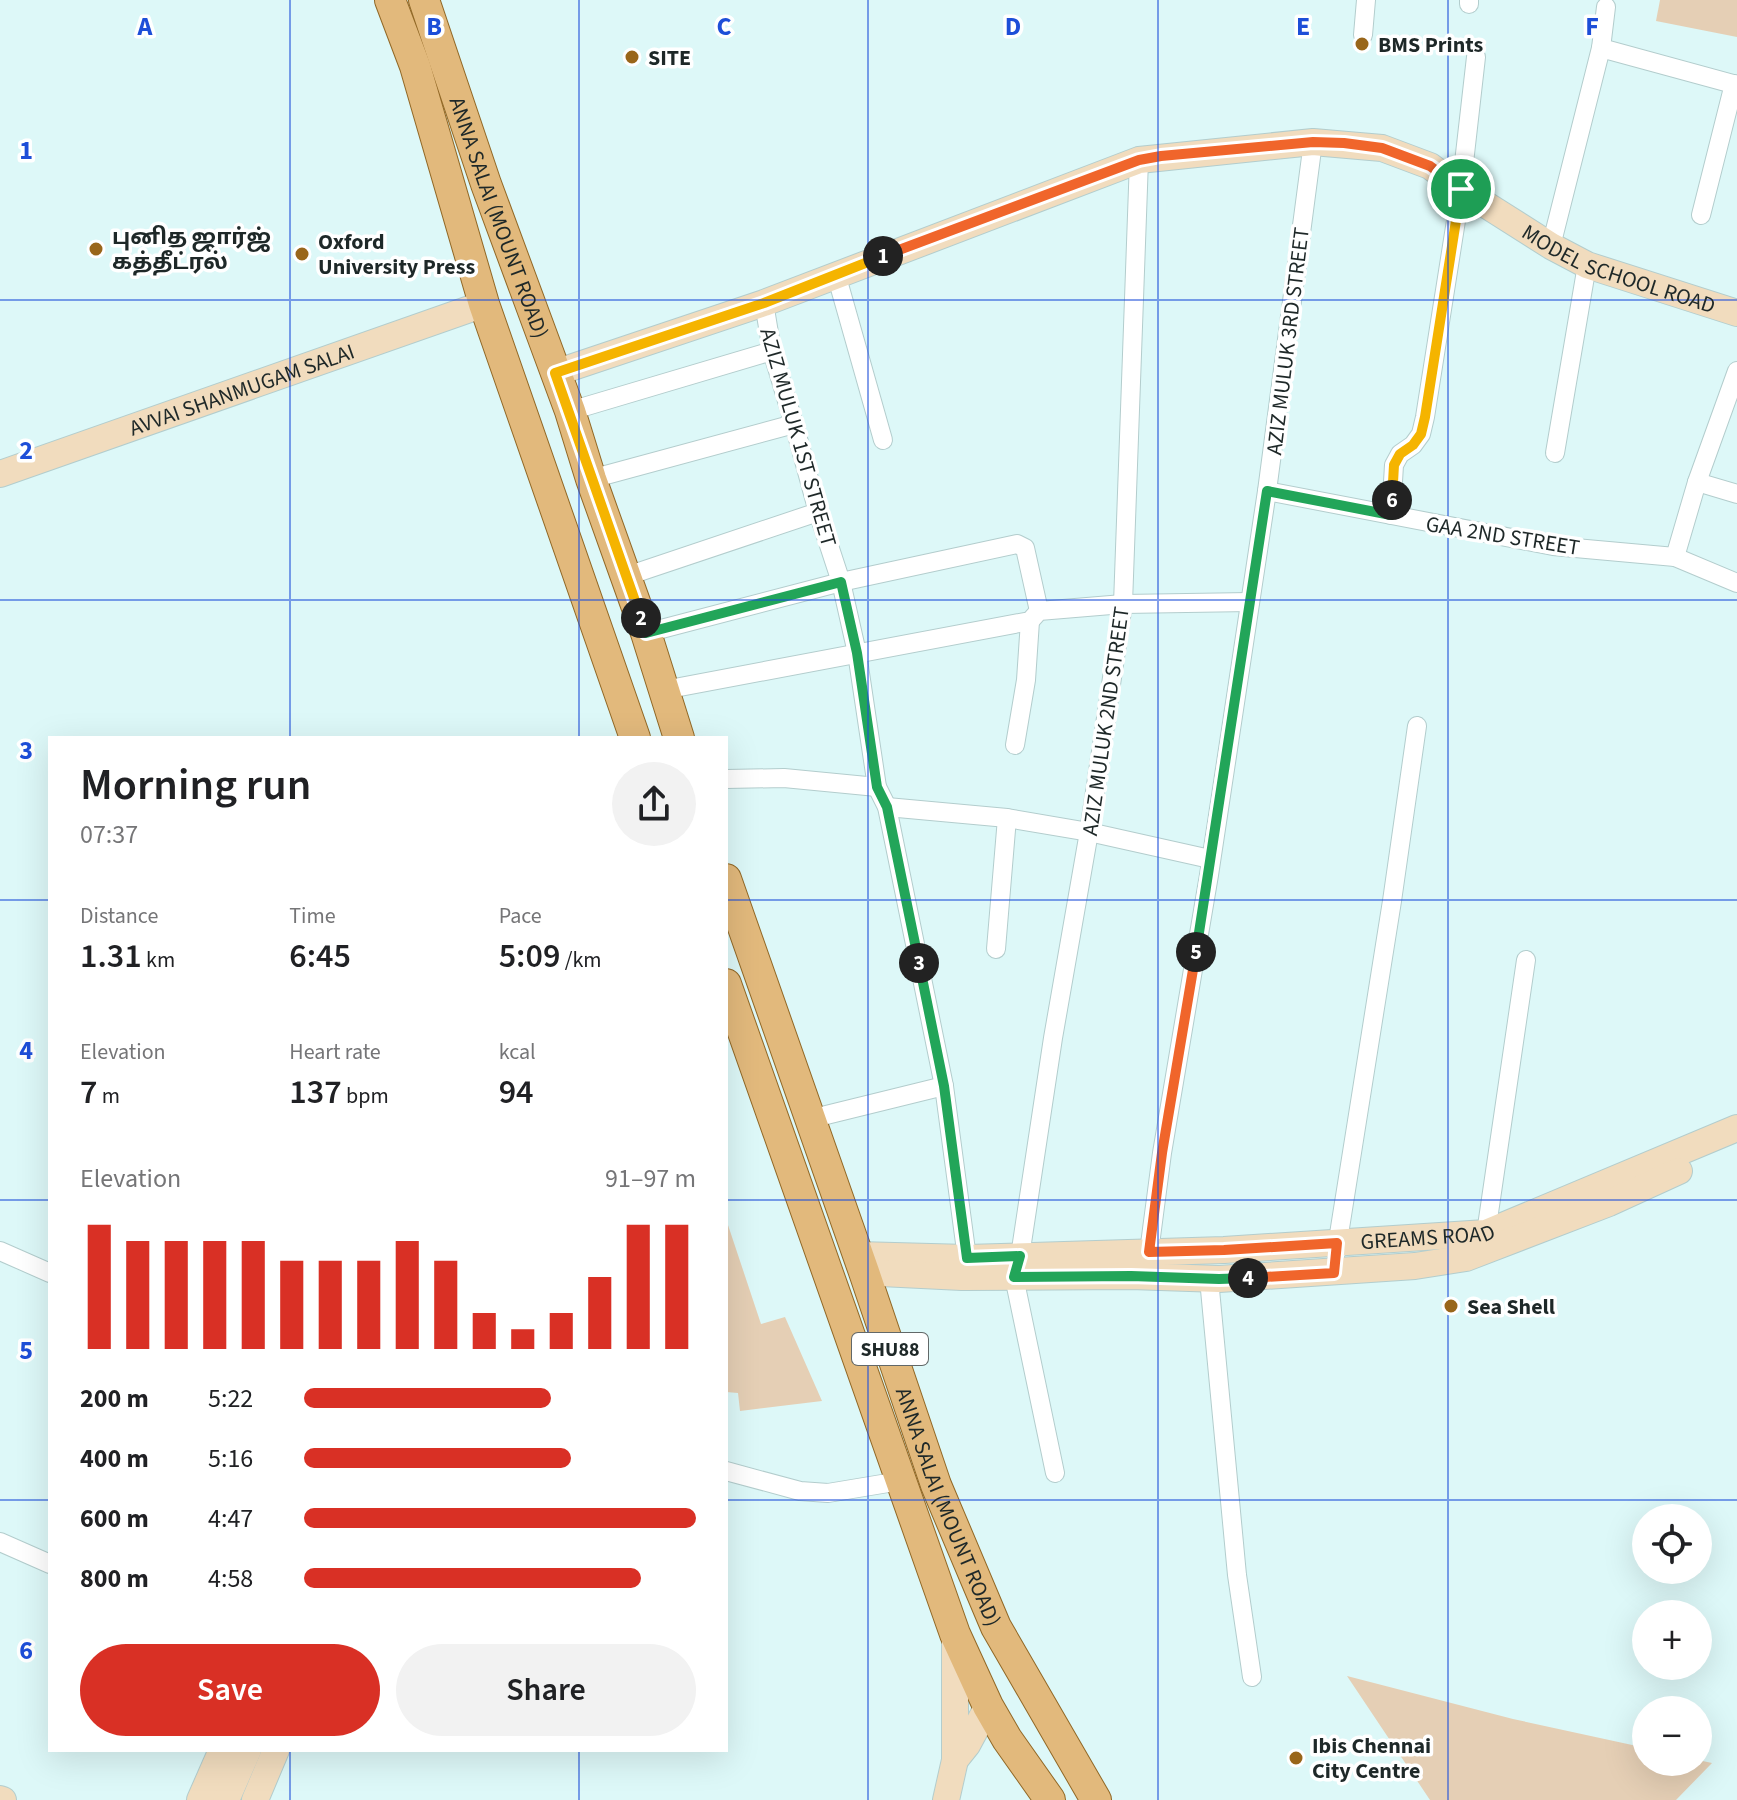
<!DOCTYPE html>
<meta charset="utf-8">
<style>
:root{--surface:#fff;--page:#f2f2f2;--text:#202124;--muted:#757577;--accent:#d93025}
body{margin:0;font-family:"Source Sans 3","Noto Sans Tamil",sans-serif;background:var(--page);color:var(--text);height:100vh;display:flex;flex-direction:column;font-size:30px;white-space:nowrap}
*{box-sizing:border-box;margin:0}
p{font-size:26px;color:var(--muted)}
.icon{flex:none;width:44px;height:44px;fill:none;stroke:currentColor;stroke-width:2;stroke-linecap:round;stroke-linejoin:round}
.map{position:relative;flex:1;overflow:hidden}
.details{position:absolute;left:48px;top:736px;width:680px;height:1016px;display:flex;flex-direction:column;background:var(--surface);border-radius:0px;box-shadow:0 8px 32px #0002}
.details>*{flex:none}
.tools{position:absolute;left:1632px;top:1504px;display:grid;gap:16px}
.tools a{display:grid;place-items:center;width:80px;height:80px;border-radius:50%;background:var(--surface);box-shadow:0 8px 32px #0002;font-size:40px}
.pin{position:absolute;display:grid;place-items:center;width:68px;height:68px;color:#fff;margin:-34px;border:4px solid #fff;border-radius:50%;box-shadow:0 2px 8px #0007}
.km{position:absolute;width:40px;height:40px;margin:-20px;border-radius:50%;background:#222;color:#fff;font-size:22px;line-height:40px;text-align:center}
.round{display:grid;place-items:center;flex:none;width:84px;height:84px;border-radius:42px;background:var(--page)}
.summary{display:flex;align-items:center;justify-content:space-between;height:136px;padding:0 32px}
h1{font-size:44px;font-weight:600;line-height:60px}
.figures{display:grid;grid-template-columns:repeat(3,1fr);gap:12px;height:136px;padding:8px 32px}
.figures div{display:grid;align-content:center}
.figures b{font-size:34px;font-weight:600}
.figures small{font-size:22px;font-weight:400}
.figures p{font-size:22px}
.chart{height:224px;padding:16px 32px}
.chart p{display:flex;justify-content:space-between}
.chart svg{width:100%;height:144px;margin-top:8px;stroke:var(--accent);stroke-width:6}
.button{display:flex;gap:16px;margin-top:auto;padding:16px 32px}
.button a{flex:1;height:92px;border-radius:48px;background:var(--accent);color:#fff;font-size:32px;font-weight:600;line-height:92px;text-align:center}
.button a+a{background:var(--page);color:var(--text)}
ul{padding:0 32px;list-style:none;font-size:26px}
li{display:grid;grid-template-columns:128px 96px 1fr;align-items:center;height:60px}
li i{height:20px;border-radius:10px;background:var(--accent)}
.map>svg:first-child{display:block}
</style>
<div class="map">
<svg width="1737" height="1800" viewBox="0 0 1737 1800">
<rect width="100%" height="100%" fill="#ddf8f8"/>
<g fill="#e5cfb5">
<polygon points="1660,0 1737,0 1737,37 1656,21"/>
<polygon points="726,1219 761,1324 785,1317 822,1401 740,1411 738,1393 726,1392"/>
<polygon points="1347,1676 1513,1719 1646,1748 1646,1762 1698,1762 1698,1760 1712,1763 1676,1800 1430,1800"/>
</g>
<g fill="none" stroke-linecap="round" stroke-linejoin="round">
<defs>
<g id="street">
<polyline points="1469,4 1469,0"/>
<polyline points="1363,35 1366,0"/>
<polyline points="1601,48 1606,7"/>
<polyline points="1701,215 1734,84"/>
<polyline points="1551,246 1601,48 1737,85"/>
<polyline points="836,274 883,440"/>
<polyline points="764,303 772,351 794,424 818,512 841,582 857,653 877,787 887,807 944,1086 967,1258"/>
<polyline points="570,411 772,351"/>
<polyline points="1555,453 1587,265"/>
<polyline points="591,479 794,424"/>
<polyline points="1697,482 1737,494"/>
<polyline points="1267,491 1553,546 1675,557 1737,583"/>
<polyline points="1391,515 1394,465 1400,454 1413,445 1421,434 1425,417 1461,189 1476,57"/>
<polyline points="1675,557 1697,482 1737,371"/>
<polyline points="627,576 818,512"/>
<polyline points="646,633 841,582 1017,544 1025,548 1039,611"/>
<polyline points="664,690 1030,621 1039,611 1123,604 1250,602"/>
<polyline points="1015,745 1026,680 1030,621"/>
<polyline points="726,779 784,778 877,787"/>
<polyline points="887,807 1007,818 1089,832 1210,859"/>
<polyline points="996,949 1007,818"/>
<polyline points="810,1119 944,1086"/>
<polyline points="1486,1233 1526,960"/>
<polyline points="0,1251 50,1273"/>
<polyline points="1149,1252 1162,1153 1209,875 1267,491 1313,142"/>
<polyline points="1336,1253 1392,901 1417,726"/>
<polyline points="1209,1279 1237,1575 1252,1677"/>
<polyline points="726,1471 800,1491 828,1493 900,1481"/>
<polyline points="1055,1473 1014,1277 1020,1256 1053,1038 1089,832 1123,604 1139,160"/>
<polyline points="0,1542 50,1564"/>
</g>
<g id="secondary">
<path id="s1" d="M 555,373 L 764,303 L 1139,160 L 1313,142 L 1382,148 L 1430,166 L 1461,189 L 1551,246 L 1587,265 L 1737,313"/>
<path id="s2" d="M 0,474 L 484,304"/>
<path id="s3" d="M 858,1255 L 967,1258 L 1224,1250 L 1486,1233 L 1737,1128"/>
<polyline points="881,1273 962,1277 1131,1276 1219,1279 1415,1266 1466,1258 1609,1203 1679,1171"/>
<polyline points="955,1760 967,1745 988,1706"/>
<polyline points="0,1799 3,1800"/>
<polyline points="200,1800 222,1750"/>
<polyline points="226,1800 248,1750"/>
<polyline points="255,1800 276,1750"/>
<polyline points="946,1800 955,1760 955,1634"/>
</g>
<g id="primary">
<polyline points="390,0 415,66 484,304 635,738"/>
<path id="s4" d="M 424,0 L 486,184 L 570,411 L 591,479 L 646,633 L 679,738"/>
<path id="s5" d="M 726,879 L 864,1272 L 936,1485 L 996,1627 L 1096,1800"/>
<polyline points="726,984 955,1634 988,1706 1007,1739 1050,1800"/>
</g>
</defs>
<use href="#street" stroke="#b3cdcd" stroke-width="20"/>
<use href="#secondary" stroke="#b3cdcd" stroke-width="28"/>
<use href="#primary" stroke="#916826" stroke-width="32"/>
<use href="#street" stroke="#fff" stroke-width="18"/>
<use href="#secondary" stroke="#f1dcbe" stroke-width="26"/>
<use href="#primary" stroke="#e2b97c" stroke-width="30"/>
</g>
<g fill="none" stroke-linecap="round" stroke-linejoin="round">
<defs>
<polyline id="split-1" points="883,256 1139,160 1161,156 1313,142 1344,143 1382,148 1430,166 1461,189"/>
<polyline id="split-2" points="641,618 555,373 764,303 883,256"/>
<polyline id="split-3" points="641,618 646,633 841,582 857,653 877,787 887,807 919,963"/>
<polyline id="split-4" points="919,963 944,1086 967,1258 1020,1256 1014,1277 1131,1276 1219,1279 1248,1278"/>
<polyline id="split-5" points="1196,952 1162,1153 1149,1252 1224,1250 1337,1243 1334,1273 1248,1278"/>
<polyline id="split-6" points="1196,952 1267,491 1391,515 1392,500"/>
<polyline id="split-7" points="1392,500 1394,465 1400,454 1413,445 1421,434 1425,417 1461,189"/>
</defs>
<use href="#split-1" stroke="#fff" stroke-width="16"/>
<use href="#split-2" stroke="#fff" stroke-width="16"/>
<use href="#split-3" stroke="#fff" stroke-width="16"/>
<use href="#split-4" stroke="#fff" stroke-width="16"/>
<use href="#split-5" stroke="#fff" stroke-width="16"/>
<use href="#split-6" stroke="#fff" stroke-width="16"/>
<use href="#split-7" stroke="#fff" stroke-width="16"/>
<use href="#split-1" stroke="#f0652b" stroke-width="10"/>
<use href="#split-2" stroke="#f5b400" stroke-width="10"/>
<use href="#split-3" stroke="#22a559" stroke-width="10"/>
<use href="#split-4" stroke="#22a559" stroke-width="10"/>
<use href="#split-5" stroke="#f0652b" stroke-width="10"/>
<use href="#split-6" stroke="#22a559" stroke-width="10"/>
<use href="#split-7" stroke="#f5b400" stroke-width="10"/>
</g>
<path fill="none" stroke="#1d4ed8" stroke-width="2" stroke-opacity="0.55" d="M 290,0 L 290,738M 579,0 L 579,738M 868,0 L 868,1800M 1158,0 L 1158,1800M 1448,0 L 1448,1800M 0,300 L 1737,300M 0,600 L 1737,600M 0,900 L 50,900M 726,900 L 1737,900M 0,1200 L 50,1200M 726,1200 L 1737,1200M 0,1500 L 50,1500M 726,1500 L 1737,1500M 290,1750 L 290,1800M 579,1750 L 579,1800"/>
<g fill="#99661a" stroke="#fff" stroke-width="3">
<circle cx="1362" cy="44" r="8"/>
<circle cx="632" cy="57" r="8"/>
<circle cx="96" cy="249" r="8"/>
<circle cx="302" cy="254" r="8"/>
<circle cx="1451" cy="1306" r="8"/>
<circle cx="1296" cy="1758" r="8"/>
</g>
<g text-anchor="middle" stroke-width="7" stroke-linejoin="round" paint-order="stroke">
<rect fill="#fff" stroke="#626868" stroke-width="2" x="852" y="1333" width="76" height="32" rx="6"/>
<g font-size="20" font-weight="bold" fill="#1e2828">
<text x="890" y="1356">SHU88</text>
</g>
<g font-size="22" font-weight="bold" fill="#1e2828" stroke="#fff" text-anchor="start">
<text x="1378" y="52">BMS Prints</text>
<text x="648" y="65">SITE</text>
<text x="112" y="244">புனித ஜார்ஜ்<tspan x="112" dy="25">கத்தீட்ரல்</tspan></text>
<text x="318" y="249">Oxford<tspan x="318" dy="25">University Press</tspan></text>
<text x="1467" y="1314">Sea Shell</text>
<text x="1312" y="1753">Ibis Chennai<tspan x="1312" dy="25">City Centre</tspan></text>
</g>
<g font-size="22" fill="#1e2828" stroke="#fff">
<text dy="8" stroke="none"><textPath href="#s4" startOffset="230">ANNA SALAI (MOUNT ROAD)</textPath></text>
<text dy="8" stroke="none"><textPath href="#s1" startOffset="1134">MODEL SCHOOL ROAD</textPath></text>
<text transform="translate(1287 341) rotate(-83)" y="8">AZIZ MULUK 3RD STREET</text>
<text dy="8" stroke="none"><textPath href="#s2" startOffset="256">AVVAI SHANMUGAM SALAI</textPath></text>
<text transform="translate(799 437) rotate(74)" y="8">AZIZ MULUK 1ST STREET</text>
<text transform="translate(1503 535) rotate(9)" y="8">GAA 2ND STREET</text>
<text transform="translate(1105 721) rotate(-82)" y="8">AZIZ MULUK 2ND STREET</text>
<text dy="8" stroke="none"><textPath href="#s3" startOffset="570">GREAMS ROAD</textPath></text>
<text dy="8" stroke="none"><textPath href="#s5" startOffset="666">ANNA SALAI (MOUNT ROAD)</textPath></text>
</g>
</g>
<g font-size="26" text-anchor="middle" font-weight="bold" fill="#1d4ed8" stroke="#fff" stroke-width="7" stroke-linejoin="round" paint-order="stroke">
<text x="145" y="35">A</text>
<text x="434" y="35">B</text>
<text x="724" y="35">C</text>
<text x="1013" y="35">D</text>
<text x="1303" y="35">E</text>
<text x="1592" y="35">F</text>
<text x="26" y="159">1</text>
<text x="26" y="459">2</text>
<text x="26" y="759">3</text>
<text x="26" y="1059">4</text>
<text x="26" y="1359">5</text>
<text x="26" y="1659">6</text>
</g>
</svg>
<div class="tools">
<a><svg class="icon" aria-label="locate" viewBox="0 0 24 24"><circle cx="12" cy="12" r="6"/><path d="M12 2v4M12 18v4M2 12h4M18 12h4"/></svg></a>
<a>+</a>
<a>−</a>
</div>
<div class="pin" style="left:1461px;top:189px;background:#1e9e55"><svg class="icon" aria-label="arrive" viewBox="0 0 24 24"><path d="M6 21V4h12l-3 4 3 4H6"/></svg></div>
<b class="km" style="left:883px;top:256px">1</b>
<b class="km" style="left:641px;top:618px">2</b>
<b class="km" style="left:919px;top:963px">3</b>
<b class="km" style="left:1248px;top:1278px">4</b>
<b class="km" style="left:1196px;top:952px">5</b>
<b class="km" style="left:1392px;top:500px">6</b>
<section class="details">
<div class="summary"><div><h1>Morning run</h1><p>07:37</p></div><a class="round"><svg class="icon" aria-label="share" viewBox="0 0 24 24"><path d="M12 15V3M7 8l5-5 5 5M5 13v7h14v-7"/></svg></a></div>
<div class="figures">
<div><p>Distance</p><b>1.31<small> km</small></b></div>
<div><p>Time</p><b>6:45</b></div>
<div><p>Pace</p><b>5:09<small> /km</small></b></div>
</div>
<div class="figures">
<div><p>Elevation</p><b>7<small> m</small></b></div>
<div><p>Heart rate</p><b>137<small> bpm</small></b></div>
<div><p>kcal</p><b>94</b></div>
</div>
<div class="chart"><p><span>Elevation</span>91–97 m</p>
<svg viewBox="0 0 160 44" preserveAspectRatio="none"><path d="M5 44V6M15 44V11M25 44V11M35 44V11M45 44V11M55 44V17M65 44V17M75 44V17M85 44V11M95 44V17M105 44V33M115 44V38M125 44V33M135 44V22M145 44V6M155 44V6"/></svg>
</div>
<ul>
<li><b>200 m</b>5:22<i style="width:63%"></i></li>
<li><b>400 m</b>5:16<i style="width:68%"></i></li>
<li><b>600 m</b>4:47<i style="width:100%"></i></li>
<li><b>800 m</b>4:58<i style="width:86%"></i></li>
</ul>
<div class="button"><a>Save</a><a>Share</a></div>
</section>
</div>
